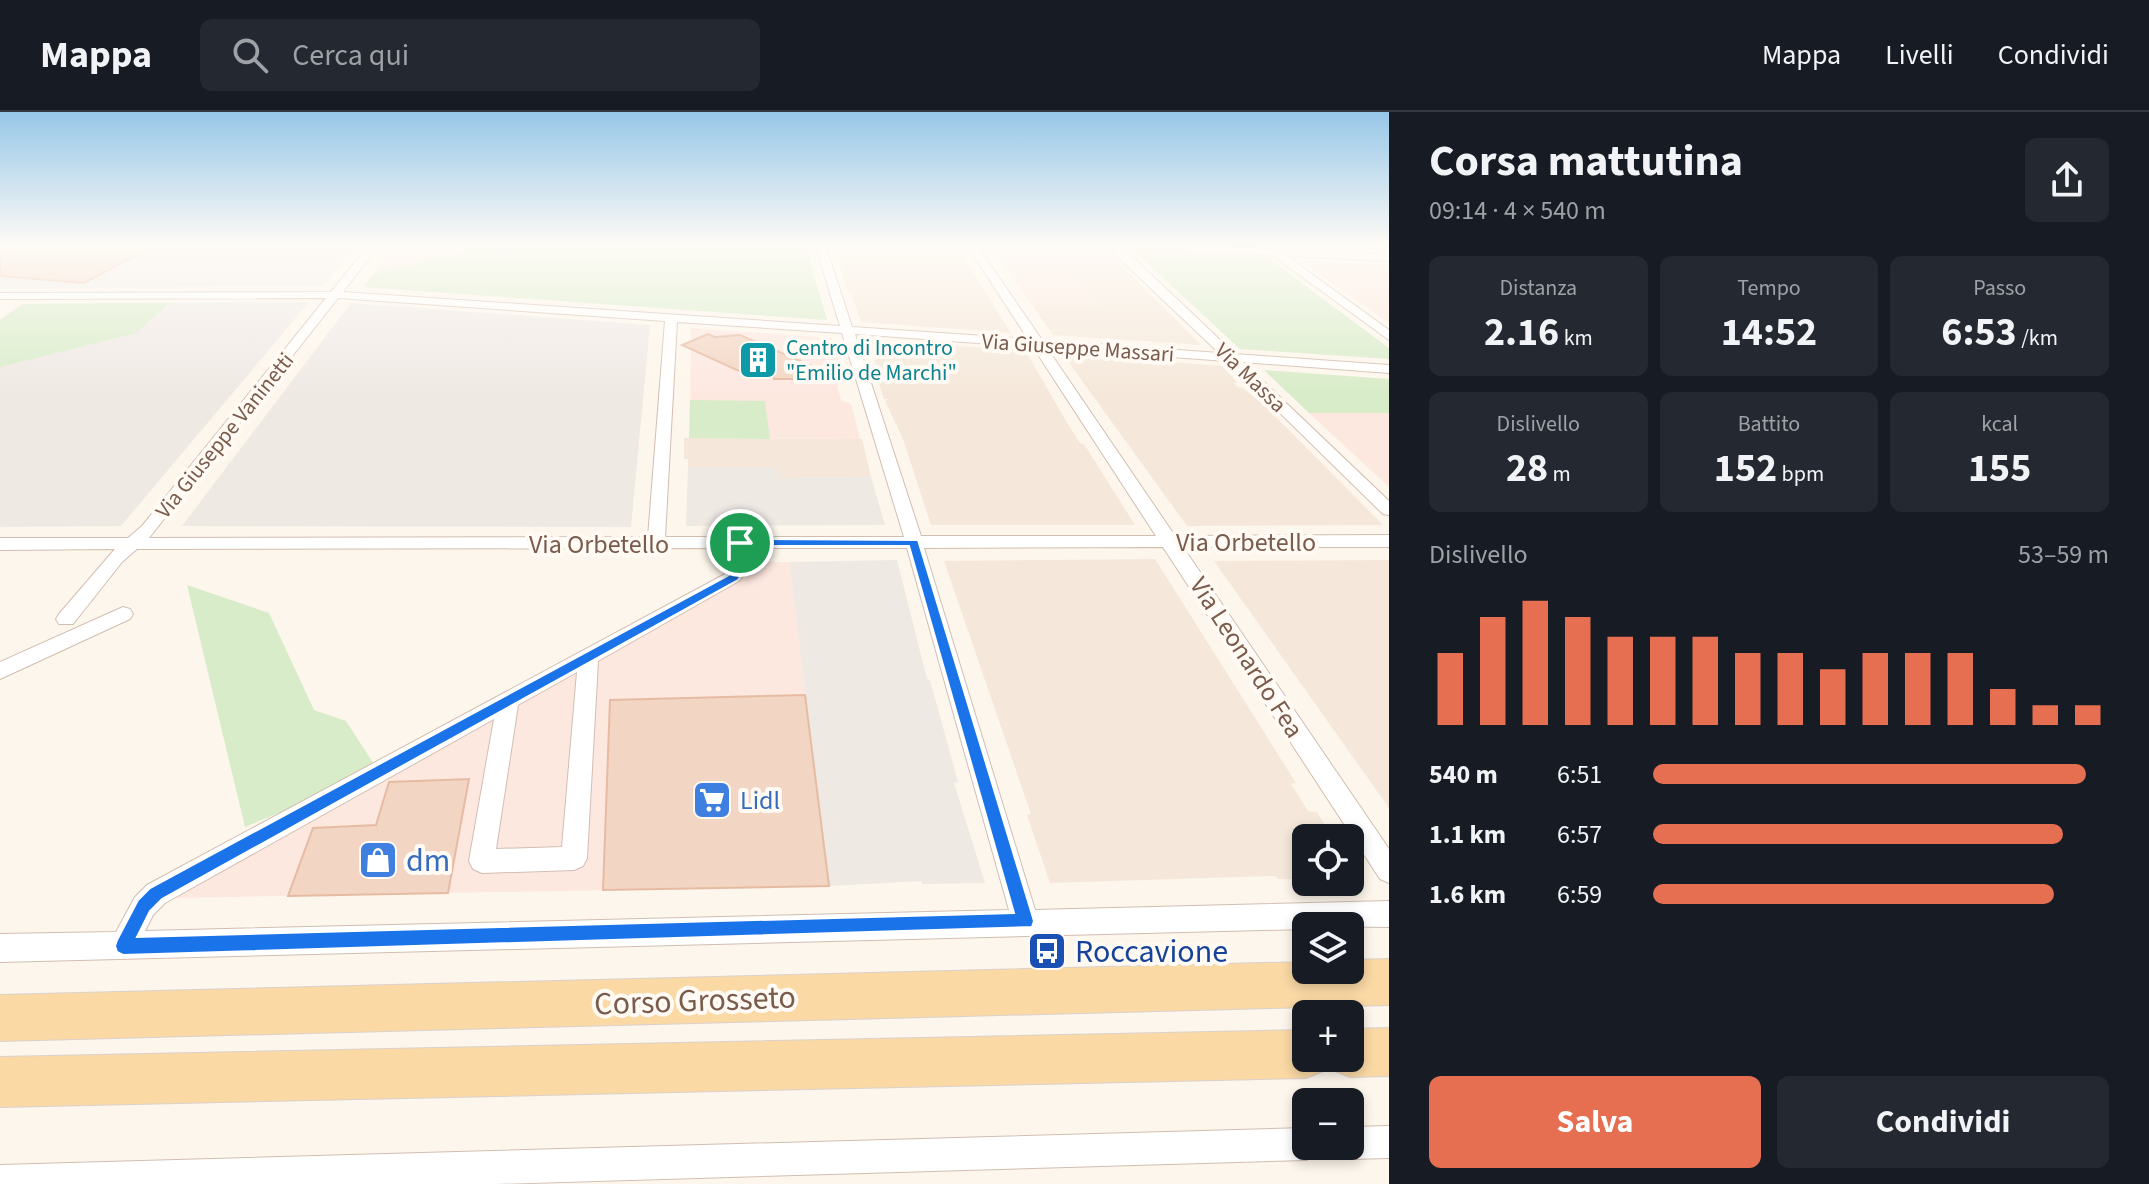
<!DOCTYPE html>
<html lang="it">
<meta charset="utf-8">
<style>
:root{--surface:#171b24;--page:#242831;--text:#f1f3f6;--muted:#9ea1a6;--line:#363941;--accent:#e76f51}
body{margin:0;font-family:"Source Sans 3",sans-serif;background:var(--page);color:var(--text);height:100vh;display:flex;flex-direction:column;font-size:30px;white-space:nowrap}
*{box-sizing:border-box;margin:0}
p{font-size:26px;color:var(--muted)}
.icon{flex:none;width:44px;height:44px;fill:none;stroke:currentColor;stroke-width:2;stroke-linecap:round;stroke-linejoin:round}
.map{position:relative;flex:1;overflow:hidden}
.panel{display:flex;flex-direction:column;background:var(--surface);width:760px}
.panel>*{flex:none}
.buttons{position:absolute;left:1292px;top:712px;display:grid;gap:16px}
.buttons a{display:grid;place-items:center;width:72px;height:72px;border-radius:12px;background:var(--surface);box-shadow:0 4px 12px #0003;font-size:40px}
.pin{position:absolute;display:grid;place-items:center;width:68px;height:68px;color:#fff;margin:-34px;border:4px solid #fff;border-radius:50%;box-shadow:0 2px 8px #0007}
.round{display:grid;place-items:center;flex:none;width:84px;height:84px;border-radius:12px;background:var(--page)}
.head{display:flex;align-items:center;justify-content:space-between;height:136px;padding:0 40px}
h1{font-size:44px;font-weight:700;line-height:60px}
.stats{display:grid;grid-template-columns:repeat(3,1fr);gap:12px;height:136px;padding:8px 40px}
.stats div{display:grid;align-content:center;border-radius:12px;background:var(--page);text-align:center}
.stats b{font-size:40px;font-weight:700}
.stats small{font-size:22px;font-weight:400}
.stats p{font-size:22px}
.chart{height:224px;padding:16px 40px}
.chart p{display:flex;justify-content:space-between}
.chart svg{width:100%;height:144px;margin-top:8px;stroke:var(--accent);stroke-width:6}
.primary-button{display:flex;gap:16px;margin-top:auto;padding:16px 40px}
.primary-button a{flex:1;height:92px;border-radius:12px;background:var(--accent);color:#fff;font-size:32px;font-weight:700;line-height:92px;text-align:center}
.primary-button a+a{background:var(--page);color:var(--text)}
ul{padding:0 40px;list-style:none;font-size:26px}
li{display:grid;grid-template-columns:128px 96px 1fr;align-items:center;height:60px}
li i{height:20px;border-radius:10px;background:var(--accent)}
header{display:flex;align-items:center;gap:48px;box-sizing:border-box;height:112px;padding:0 40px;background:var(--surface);border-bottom:2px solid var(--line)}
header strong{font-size:38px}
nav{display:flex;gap:44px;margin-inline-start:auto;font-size:28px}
.search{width:560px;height:72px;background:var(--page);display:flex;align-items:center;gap:20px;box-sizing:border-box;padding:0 28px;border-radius:12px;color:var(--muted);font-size:30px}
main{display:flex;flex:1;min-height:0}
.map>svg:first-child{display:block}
</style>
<header>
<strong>Mappa</strong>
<div class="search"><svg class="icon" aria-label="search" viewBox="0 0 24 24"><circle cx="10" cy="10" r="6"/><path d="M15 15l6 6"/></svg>Cerca qui</div>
<nav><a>Mappa</a><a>Livelli</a><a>Condividi</a></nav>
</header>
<main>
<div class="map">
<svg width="1389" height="1072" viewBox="0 0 1389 1072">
<rect width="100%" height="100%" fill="#fdf6ec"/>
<g fill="#f5e8da">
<polygon points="834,132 955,132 1011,221 861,210 851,181 848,181"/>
<polygon points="1065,153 1121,153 1201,233 1053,223 1033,194 1098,194"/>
<polygon points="868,229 1025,238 1066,309 1080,331 1084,332 1135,413 931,413 903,327 885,289 888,287 884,287 879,271 882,270"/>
<polygon points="1062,241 1222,254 1237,270 1234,271 1237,275 1243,276 1266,295 1383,413 1187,414"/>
<polygon points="684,326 862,327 871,365 780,366 779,355 688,355 688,347 684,347"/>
<polygon points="1155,447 1296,671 1291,672 1308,699 1317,700 1333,726 1306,726 1306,767 1278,767 1275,764 1050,771 1027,703 1031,702 944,449"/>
<polygon points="1389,448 1389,696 1214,449"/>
</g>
<g fill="#fde8e0">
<polygon points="396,132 494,132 373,162"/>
<polygon points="989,132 1104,137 1121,153 1066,154 1099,194 1033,194"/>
<polygon points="1299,148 1389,153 1389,211"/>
<polygon points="691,216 832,226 845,271 837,273 841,288 851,292 860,327 690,326"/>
<polygon points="1309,301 1389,301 1389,375"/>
<polygon points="755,450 789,450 829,774 176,786 183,776 747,464"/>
</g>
<g fill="#efe9e4">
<polygon points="0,132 358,132 323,174 0,177"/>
<polygon points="309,190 121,414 0,415 0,208 22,192"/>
<polygon points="351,191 650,213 631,415 182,414"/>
<polygon points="688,355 779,355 781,366 871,365 885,413 686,414"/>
<polygon points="897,448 927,567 930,568 958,670 954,671 985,771 922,772 921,769 829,774 789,450"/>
</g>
<g fill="#d8ecc9">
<polygon points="494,132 805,132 827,208 363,175 373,162"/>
<polygon points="1134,139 1268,146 1389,236 1389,247 1240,237"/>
<polygon points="169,191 136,221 0,255 0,208 22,192"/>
<polygon points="1264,258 1389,267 1389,301 1309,301"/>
<polygon points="690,288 765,289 770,327 689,326"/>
<polygon points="187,473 269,501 314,598 346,609 379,660 245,715"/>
</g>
<g fill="#f3d5c3" stroke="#e6bba3" stroke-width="2">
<polygon points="0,132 157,132 84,171 0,164"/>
<polygon points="708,222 715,225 740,223 842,267 774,267 771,254 752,265 682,233"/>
<polygon points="805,583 829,774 603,778 610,588"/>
<polygon points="469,667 448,781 288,784 313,716 376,713 389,670"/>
</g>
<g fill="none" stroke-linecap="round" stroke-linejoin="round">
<defs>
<g id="minor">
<path d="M 370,132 L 380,132 L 343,180 L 840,214 L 815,132 L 825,132 L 852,215 L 1028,227 L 966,132 L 976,132 L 1042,228 L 1219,241 L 1104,132 L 1167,132 L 1389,143 L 1389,149 L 1287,144 L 1389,218 L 1389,228 L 1272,143 L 1123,136 L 1235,242 L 1389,253 L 1389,261 L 1243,250 L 1389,389 L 1389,403 L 1383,402 L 1227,249 L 1047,236 L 1175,424 L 1389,423 L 1389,435 L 1183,435 L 1389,737 L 1389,771 L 1380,767 L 1163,435 L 924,436 L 1035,798 L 1389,789 L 1389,815 L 1306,814 L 1306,817 L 0,850 L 0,822 L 116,820 L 135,785 L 147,773 L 727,461 L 732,454 L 731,436 L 137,437 L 122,450 L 73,512 L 59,512 L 56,507 L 59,502 L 115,437 L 0,438 L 0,426 L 128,426 L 142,414 L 326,186 L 0,187 L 0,181 L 331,180 ZM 338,186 L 665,209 L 648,425 L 149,426 ZM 677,210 L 842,221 L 904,425 L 665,425 ZM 855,222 L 1033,235 L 1156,424 L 921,424 ZM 749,436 L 907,436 L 1009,798 L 145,819 L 153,803 L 165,791 L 494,607 L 469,749 L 473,757 L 482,761 L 574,758 L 583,754 L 587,746 L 598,549 L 739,469 L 750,455 ZM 577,560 L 562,735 L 496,737 L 518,593 Z"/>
<polygon points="123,495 130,497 133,502 130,507 0,567 0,550"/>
<polygon points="1389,1014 1389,1046 1350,1047 1339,1042 1335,1034 1350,1034 1350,1015"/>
<polygon points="1306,1016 1306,1034 1321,1034 1317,1043 1306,1048 496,1072 0,1072 0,1053"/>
</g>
<g id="primary">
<polygon points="1389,847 1389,893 0,929 0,883 1306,850 1306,858 1350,858 1350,848"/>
<polygon points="1389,916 1389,964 1350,965 1333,958 1328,946 1323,959 1306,966 0,995 0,945 1306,918 1306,946 1350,946 1350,917"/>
</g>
</defs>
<use href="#minor" stroke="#d1beb0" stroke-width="2"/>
<use href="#primary" stroke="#dad1cd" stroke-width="2"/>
<use href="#minor" fill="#fff" fill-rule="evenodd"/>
<use href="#primary" fill="#fbd9a5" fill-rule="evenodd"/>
</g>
<linearGradient id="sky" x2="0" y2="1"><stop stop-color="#97c7e8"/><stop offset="0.47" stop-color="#fefbf6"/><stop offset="1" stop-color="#fefbf6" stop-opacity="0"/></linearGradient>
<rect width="1389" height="282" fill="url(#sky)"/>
<path fill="#1a73e8" stroke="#fff" stroke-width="2" fill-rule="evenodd" d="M 740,427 L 918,428 L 1034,809 L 1032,815 L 123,843 L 117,840 L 115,834 L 117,828 L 138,788 L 150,776 L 729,463 L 735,455 L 734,431 ZM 746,434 L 909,434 L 1014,801 L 137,825 L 150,799 L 162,787 L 738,468 L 746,455 Z"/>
<defs>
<symbol id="building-square" viewBox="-11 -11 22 22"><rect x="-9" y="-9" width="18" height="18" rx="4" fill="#0f9aa8" stroke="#fffaf3"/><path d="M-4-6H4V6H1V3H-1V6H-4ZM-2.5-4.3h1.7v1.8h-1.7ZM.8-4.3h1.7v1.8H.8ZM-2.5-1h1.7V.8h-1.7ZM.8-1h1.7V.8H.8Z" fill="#fff"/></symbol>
<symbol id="supermarket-square" viewBox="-11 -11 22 22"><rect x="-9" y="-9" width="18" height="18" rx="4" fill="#3f7fe0" stroke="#fffaf3"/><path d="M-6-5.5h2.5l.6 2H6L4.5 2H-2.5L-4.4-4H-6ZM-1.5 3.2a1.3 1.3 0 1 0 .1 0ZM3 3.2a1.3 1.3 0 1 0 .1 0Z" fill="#fff"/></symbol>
<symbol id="shop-square" viewBox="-11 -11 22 22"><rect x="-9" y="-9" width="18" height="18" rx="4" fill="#3f7fe0" stroke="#fffaf3"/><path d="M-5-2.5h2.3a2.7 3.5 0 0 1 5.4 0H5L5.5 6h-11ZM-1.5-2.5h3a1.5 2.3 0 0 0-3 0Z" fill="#fff"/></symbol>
<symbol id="bus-square" viewBox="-11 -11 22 22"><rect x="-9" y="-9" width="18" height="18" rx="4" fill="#1a4fb4" stroke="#fffaf3"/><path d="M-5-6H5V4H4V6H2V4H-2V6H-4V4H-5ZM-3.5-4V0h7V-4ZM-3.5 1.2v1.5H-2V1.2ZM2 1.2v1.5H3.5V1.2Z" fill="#fff"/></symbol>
</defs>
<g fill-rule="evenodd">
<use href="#building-square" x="736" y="226" width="44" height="44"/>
<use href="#supermarket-square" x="690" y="666" width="44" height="44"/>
<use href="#shop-square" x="356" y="726" width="44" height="44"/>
<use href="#bus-square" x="1025" y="817" width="44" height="44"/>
</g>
<g text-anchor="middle" stroke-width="8" stroke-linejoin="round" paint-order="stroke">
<g font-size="22" fill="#0d838f" stroke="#fffaf3" text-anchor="start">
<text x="786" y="243">Centro di Incontro<tspan x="786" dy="25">"Emilio de Marchi"</tspan></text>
</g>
<g font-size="22" fill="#7a5c4d" stroke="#fffaf3">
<text transform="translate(1078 235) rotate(4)" y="8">Via Giuseppe Massari</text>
<text transform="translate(1251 265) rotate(44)" y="8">Via Massa</text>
<text transform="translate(224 323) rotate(-51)" y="8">Via Giuseppe Vaninetti</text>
</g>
<g font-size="26" fill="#7a5c4d" stroke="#fffaf3">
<text x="1246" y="439">Via Orbetello</text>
<text x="599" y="441">Via Orbetello</text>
<text transform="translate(1247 545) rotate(57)" y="9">Via Leonardo Fea</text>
</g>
<g font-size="26" fill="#366cbe" stroke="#fffaf3" text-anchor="start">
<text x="740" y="697">Lidl</text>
</g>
<g font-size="32" fill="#366cbe" stroke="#fffaf3" text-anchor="start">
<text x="406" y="759">dm</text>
</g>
<g font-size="32" fill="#164399" stroke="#fffaf3" text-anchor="start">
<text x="1075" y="850">Roccavione</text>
</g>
<g font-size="32" fill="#7a5c4d" stroke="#fffaf3">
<text transform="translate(695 888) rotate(-2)" y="11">Corso Grosseto</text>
</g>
</g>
</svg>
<div class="buttons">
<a><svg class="icon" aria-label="locate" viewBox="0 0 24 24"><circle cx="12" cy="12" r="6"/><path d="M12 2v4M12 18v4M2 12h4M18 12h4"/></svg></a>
<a><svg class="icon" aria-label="layers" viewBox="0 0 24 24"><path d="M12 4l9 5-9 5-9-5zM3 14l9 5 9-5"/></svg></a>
<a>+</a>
<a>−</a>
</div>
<div class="pin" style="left:740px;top:431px;background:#1e9e55"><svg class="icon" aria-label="arrive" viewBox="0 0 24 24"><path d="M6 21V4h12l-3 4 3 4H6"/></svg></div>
</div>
<section class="panel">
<div class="head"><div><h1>Corsa mattutina</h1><p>09:14 · 4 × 540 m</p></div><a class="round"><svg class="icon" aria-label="share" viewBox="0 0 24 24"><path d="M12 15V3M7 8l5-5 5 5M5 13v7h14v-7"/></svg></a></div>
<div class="stats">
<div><p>Distanza</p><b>2.16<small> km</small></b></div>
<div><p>Tempo</p><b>14:52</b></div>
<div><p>Passo</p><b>6:53<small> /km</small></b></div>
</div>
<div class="stats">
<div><p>Dislivello</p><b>28<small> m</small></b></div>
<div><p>Battito</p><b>152<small> bpm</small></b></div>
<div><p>kcal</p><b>155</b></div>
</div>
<div class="chart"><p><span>Dislivello</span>53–59 m</p>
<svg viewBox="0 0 160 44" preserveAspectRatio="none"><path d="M5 44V22M15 44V11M25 44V6M35 44V11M45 44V17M55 44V17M65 44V17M75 44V22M85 44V22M95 44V27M105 44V22M115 44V22M125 44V22M135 44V33M145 44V38M155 44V38"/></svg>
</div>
<ul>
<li><b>540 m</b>6:51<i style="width:95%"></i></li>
<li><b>1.1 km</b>6:57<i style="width:90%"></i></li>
<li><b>1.6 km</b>6:59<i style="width:88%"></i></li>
</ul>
<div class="primary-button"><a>Salva</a><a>Condividi</a></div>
</section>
</main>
